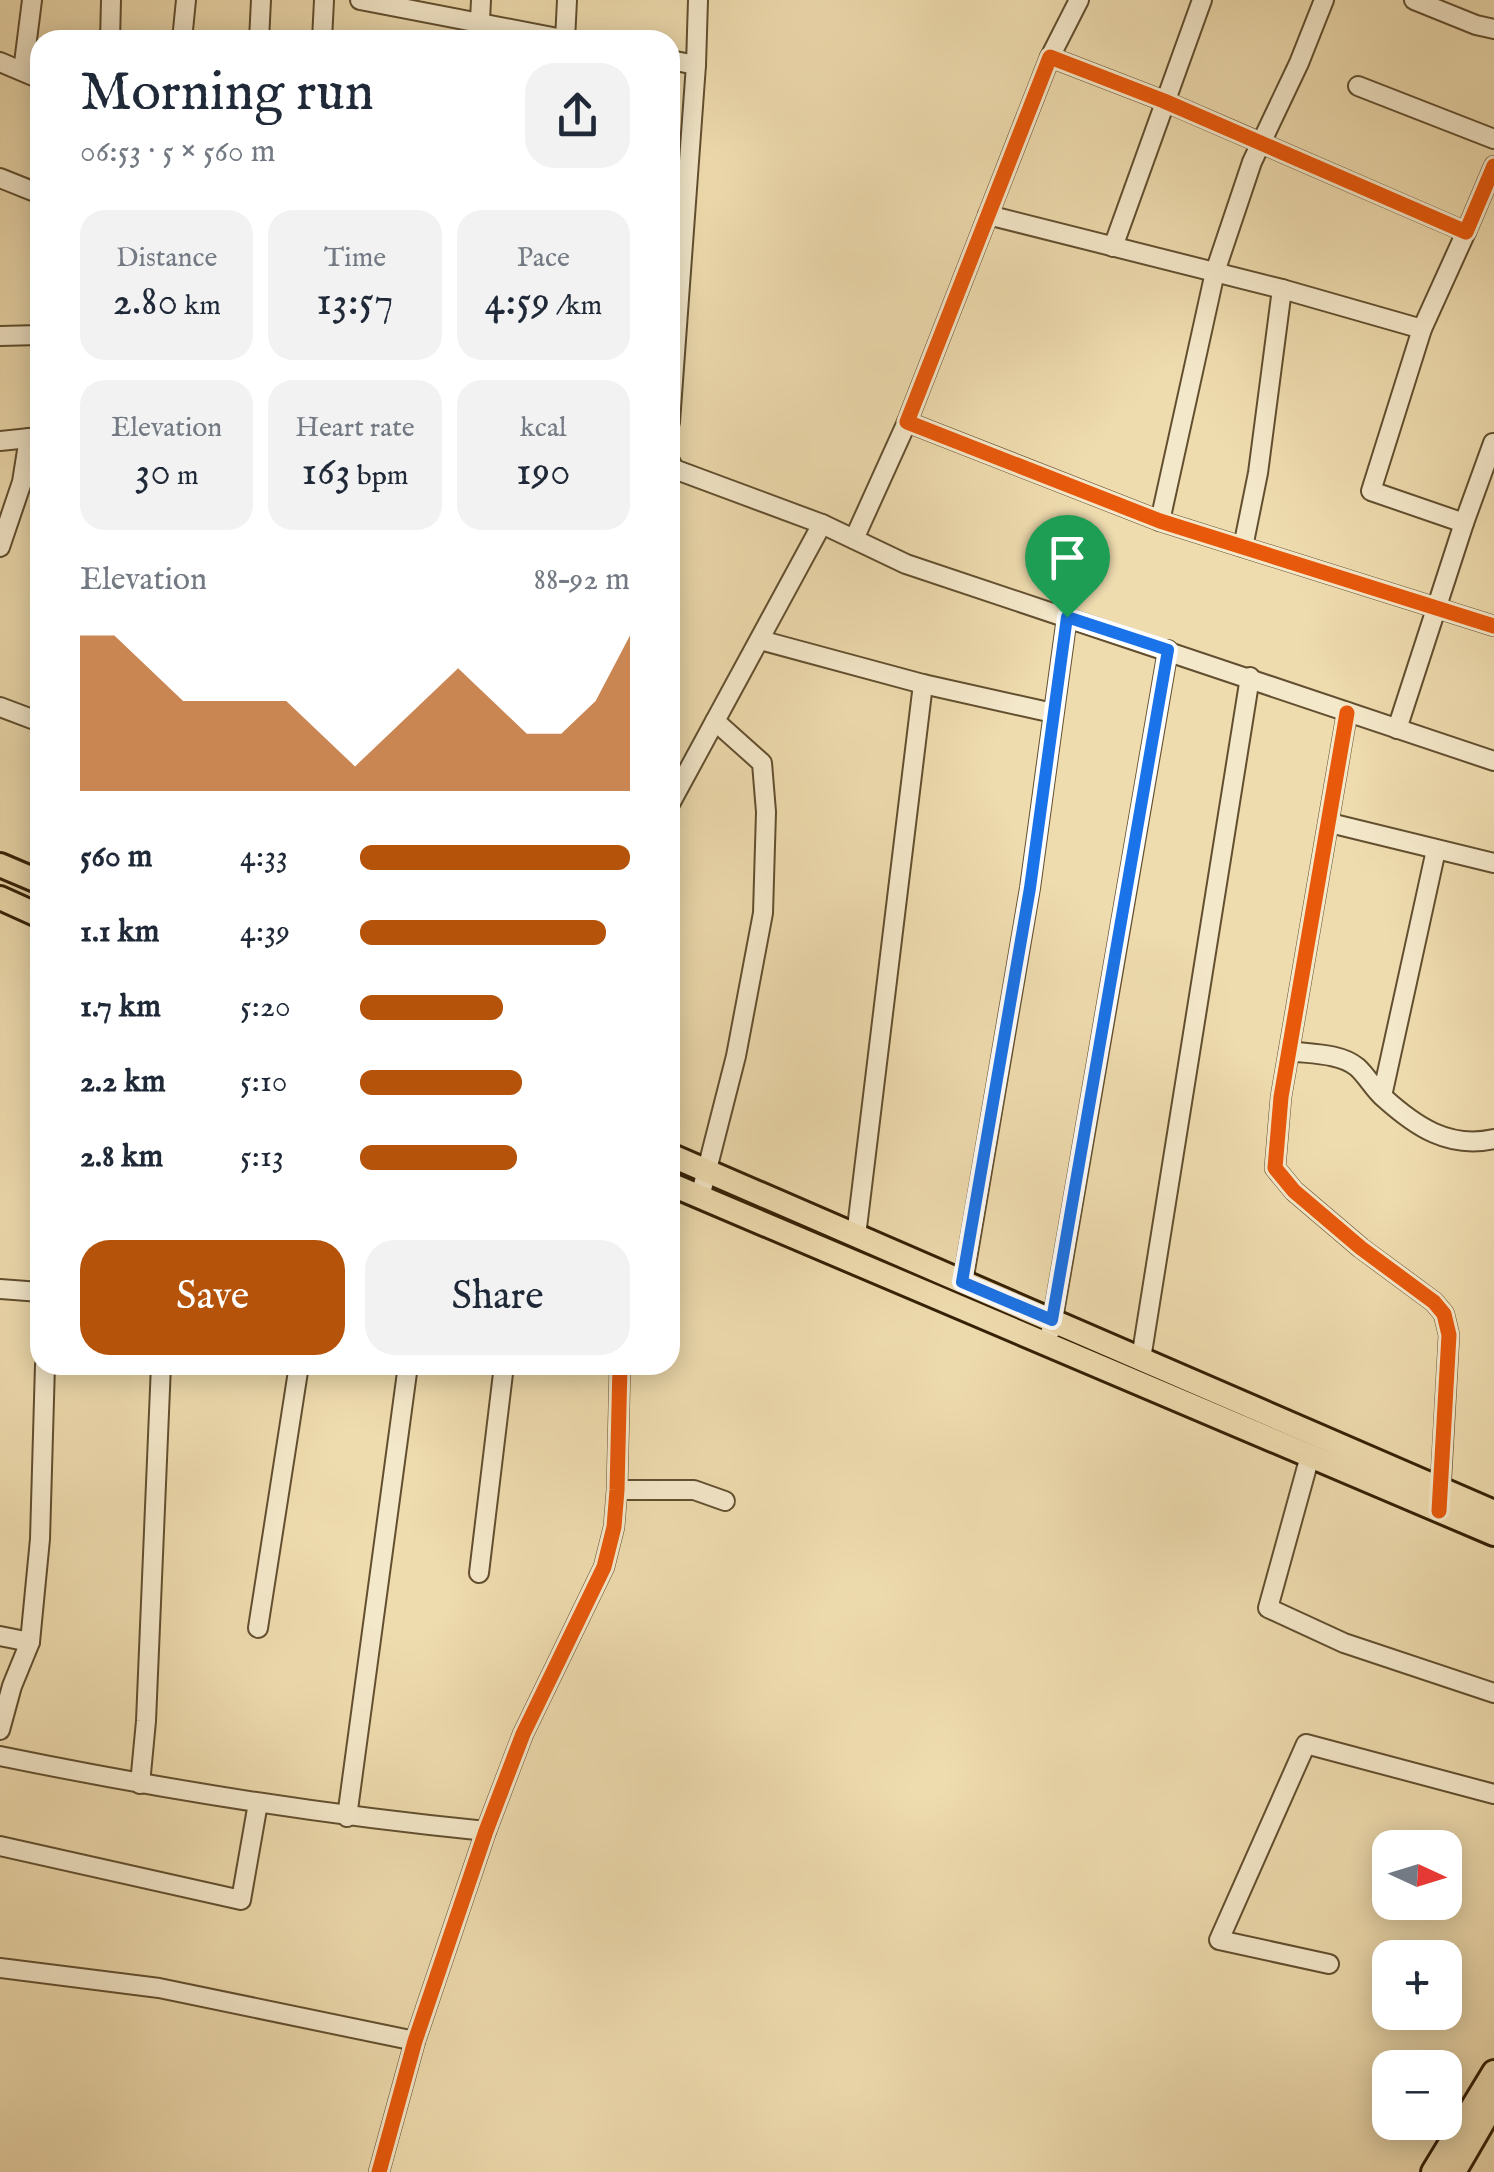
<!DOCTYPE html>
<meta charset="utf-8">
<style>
:root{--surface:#fff;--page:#f2f2f3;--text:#1f2937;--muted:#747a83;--accent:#b45309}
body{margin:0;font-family:"IM FELL English",serif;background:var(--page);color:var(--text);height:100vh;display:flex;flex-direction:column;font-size:38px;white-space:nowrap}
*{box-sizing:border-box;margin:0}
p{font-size:32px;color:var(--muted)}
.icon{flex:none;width:55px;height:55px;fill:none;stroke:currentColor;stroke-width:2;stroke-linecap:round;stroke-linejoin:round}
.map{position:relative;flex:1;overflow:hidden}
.details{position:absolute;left:30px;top:30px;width:650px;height:1345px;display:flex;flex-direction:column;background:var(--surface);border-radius:30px;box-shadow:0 5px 25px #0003}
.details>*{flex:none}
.needle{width:65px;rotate:94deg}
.buttons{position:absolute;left:1372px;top:1830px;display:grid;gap:20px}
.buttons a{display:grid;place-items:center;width:90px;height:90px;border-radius:20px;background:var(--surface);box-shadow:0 5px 25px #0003;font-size:50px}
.pin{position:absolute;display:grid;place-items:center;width:85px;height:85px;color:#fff;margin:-102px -42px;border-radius:50% 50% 50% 0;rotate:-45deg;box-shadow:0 0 10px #0007}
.pin .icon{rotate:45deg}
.round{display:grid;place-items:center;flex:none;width:105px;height:105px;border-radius:30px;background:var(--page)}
.summary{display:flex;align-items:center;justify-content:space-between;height:170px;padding:0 50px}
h1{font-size:55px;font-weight:600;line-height:75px}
.metrics{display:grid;grid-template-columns:repeat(3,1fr);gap:15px;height:170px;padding:10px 50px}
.metrics div{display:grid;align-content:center;border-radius:25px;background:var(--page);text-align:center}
.metrics b{font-size:42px;font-weight:600}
.metrics small{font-size:28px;font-weight:400}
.metrics p{font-size:28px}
.chart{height:280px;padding:20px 50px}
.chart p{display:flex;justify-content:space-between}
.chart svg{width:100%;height:180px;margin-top:10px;fill:var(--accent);opacity:.7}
.button{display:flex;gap:20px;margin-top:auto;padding:20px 50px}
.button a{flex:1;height:115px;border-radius:30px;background:var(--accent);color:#fff;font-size:40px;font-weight:600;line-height:115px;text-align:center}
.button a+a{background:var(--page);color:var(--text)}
ul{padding:0 50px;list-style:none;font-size:32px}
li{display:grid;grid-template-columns:160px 120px 1fr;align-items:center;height:75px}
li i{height:25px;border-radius:12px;background:var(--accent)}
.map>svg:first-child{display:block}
</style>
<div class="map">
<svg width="1494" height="2172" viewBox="0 0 1494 2172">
<rect width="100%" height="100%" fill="#eedbae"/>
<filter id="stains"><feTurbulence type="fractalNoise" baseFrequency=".002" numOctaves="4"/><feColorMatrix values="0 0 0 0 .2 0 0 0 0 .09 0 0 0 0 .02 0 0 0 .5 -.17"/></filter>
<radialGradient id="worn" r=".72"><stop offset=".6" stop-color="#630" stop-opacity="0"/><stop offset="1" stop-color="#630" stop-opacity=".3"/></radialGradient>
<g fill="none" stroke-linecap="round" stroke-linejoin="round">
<defs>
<g id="minor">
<polyline points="360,0 568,40"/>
<polyline points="1414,0 1476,25 1494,29"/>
<polyline points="110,40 111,0"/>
<polyline points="182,40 186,0"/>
<polyline points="259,40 261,0"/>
<polyline points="322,40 324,0"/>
<polyline points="479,40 481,0"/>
<polyline points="565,40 567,0"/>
<polyline points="1050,57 1079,0"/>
<polyline points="670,60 696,65"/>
<polyline points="0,62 40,79"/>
<polyline points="23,71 32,0"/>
<polyline points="1358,86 1494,139"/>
<polyline points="1494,166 1466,232 1164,101 1050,57 907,422 1160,521 1494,626"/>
<polyline points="0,178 40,194"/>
<polyline points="988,215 1282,289 1422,329"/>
<polyline points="1113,247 1202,0"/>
<polyline points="0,336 40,335"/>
<polyline points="670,422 696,65 698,0"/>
<polyline points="0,441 39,437"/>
<polyline points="670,461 674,469 822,524 906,564 1494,761"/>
<polyline points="1160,521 1215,272 1252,162 1299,63 1324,0"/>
<polyline points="1464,523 1371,491 1422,329 1466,232"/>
<polyline points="854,539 907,422"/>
<polyline points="0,547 22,482 29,438"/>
<polyline points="1243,547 1258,473 1282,289"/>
<polyline points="760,640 923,684 1053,713"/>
<polyline points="0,707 40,722"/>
<polyline points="1347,713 1281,1097 1275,1168 1294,1191 1361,1248 1434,1302 1444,1314 1449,1335 1440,1497"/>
<polyline points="1397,729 1464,523 1493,443"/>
<polyline points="670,804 822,524"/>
<polyline points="1330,823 1494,863"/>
<path d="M 1289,1051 C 1310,1054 1340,1053 1357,1067 C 1367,1076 1373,1088 1383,1097 C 1416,1127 1449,1149 1494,1139"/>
<polyline points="1382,1096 1436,850"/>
<polyline points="700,1197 736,1056 763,913 766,812 762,763 715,721"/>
<polyline points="856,1236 923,684"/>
<polyline points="963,1282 1030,888 1067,617"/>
<polyline points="0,1289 40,1292"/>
<polyline points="1051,1330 1168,650"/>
<polyline points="1141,1359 1250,677"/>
<polyline points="1310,1456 1268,1608 1344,1643 1494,1693"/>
<polyline points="617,1490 694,1490 725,1501"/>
<polyline points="479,1573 504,1365"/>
<polyline points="258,1628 299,1365"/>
<polyline points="0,1636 30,1642"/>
<polyline points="0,1730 12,1686 30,1642 40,1539 45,1365"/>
<path d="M 0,1756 C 161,1789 322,1815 486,1831"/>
<polyline points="140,1784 146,1721 161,1365"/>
<polyline points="347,1817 408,1365"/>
<polyline points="0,1846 241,1900 258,1803"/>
<polyline points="1329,1964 1219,1940 1306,1744 1494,1794"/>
<polyline points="0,1968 159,1988 415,2041"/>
<polyline points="379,2172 415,2041 486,1831 523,1734 604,1567 614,1527 617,1490 620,1365"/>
</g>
<g id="major">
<polyline points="0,865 40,882"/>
<polyline points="0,898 40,916"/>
<polyline points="670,1155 1494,1512"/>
<polyline points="670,1184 1494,1534"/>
<polyline points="1433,2172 1494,2072"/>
<polyline points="1454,2172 1494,2103"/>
</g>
</defs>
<use href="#minor" stroke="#624f2f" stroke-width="22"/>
<use href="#major" stroke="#342005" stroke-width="28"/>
<use href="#minor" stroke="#f4e8ca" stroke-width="18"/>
<use href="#major" stroke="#eedbae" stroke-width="22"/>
<defs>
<g id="cycleway">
<polyline points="1494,166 1466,232 1164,101 1050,57 907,422 1160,521 1494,626"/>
<polyline points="1347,713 1281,1097 1275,1168 1294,1191 1361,1248 1434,1302 1444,1314 1449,1335 1439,1511"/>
<polyline points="379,2172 415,2041 486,1831 523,1734 604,1567 614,1527 617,1490 620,1365"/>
</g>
</defs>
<use href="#cycleway" stroke="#f4e8ca" stroke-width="21"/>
<use href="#cycleway" stroke="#e8590c" stroke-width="15"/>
</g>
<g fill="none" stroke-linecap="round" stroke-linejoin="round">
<defs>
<polygon id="route" points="1067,617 1168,650 1052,1320 962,1282 1030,888"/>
</defs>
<use href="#route" stroke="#fff" stroke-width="20"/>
<use href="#route" stroke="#1a73e8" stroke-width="12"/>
</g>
<rect width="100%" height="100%" filter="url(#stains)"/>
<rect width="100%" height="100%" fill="url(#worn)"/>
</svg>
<div class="buttons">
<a><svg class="needle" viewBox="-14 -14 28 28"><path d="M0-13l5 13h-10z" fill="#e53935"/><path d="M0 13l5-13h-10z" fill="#747a83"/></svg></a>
<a>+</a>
<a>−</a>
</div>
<div class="pin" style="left:1067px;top:617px;background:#1e9e55"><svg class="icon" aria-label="arrive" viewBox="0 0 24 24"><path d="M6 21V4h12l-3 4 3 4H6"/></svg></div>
<section class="details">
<div class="summary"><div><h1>Morning run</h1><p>06:53 · 5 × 560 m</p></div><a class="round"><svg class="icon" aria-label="share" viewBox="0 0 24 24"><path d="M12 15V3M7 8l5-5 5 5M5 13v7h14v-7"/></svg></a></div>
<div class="metrics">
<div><p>Distance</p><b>2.80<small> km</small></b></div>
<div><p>Time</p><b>13:57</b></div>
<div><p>Pace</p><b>4:59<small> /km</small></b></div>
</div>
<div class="metrics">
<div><p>Elevation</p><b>30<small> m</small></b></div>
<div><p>Heart rate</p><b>163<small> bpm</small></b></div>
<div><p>kcal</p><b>190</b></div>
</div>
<div class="chart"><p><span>Elevation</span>88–92 m</p>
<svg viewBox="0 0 160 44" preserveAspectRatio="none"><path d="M0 44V6L10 6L20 14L30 22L40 22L50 22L60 22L70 30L80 38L90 30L100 22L110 14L120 22L130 30L140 30L150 22L160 6V44z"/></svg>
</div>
<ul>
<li><b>560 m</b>4:33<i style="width:100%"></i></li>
<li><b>1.1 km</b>4:39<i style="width:91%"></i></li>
<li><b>1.7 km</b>5:20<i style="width:53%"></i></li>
<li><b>2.2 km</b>5:10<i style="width:60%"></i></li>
<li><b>2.8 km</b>5:13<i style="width:58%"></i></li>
</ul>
<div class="button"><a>Save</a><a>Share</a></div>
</section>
</div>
